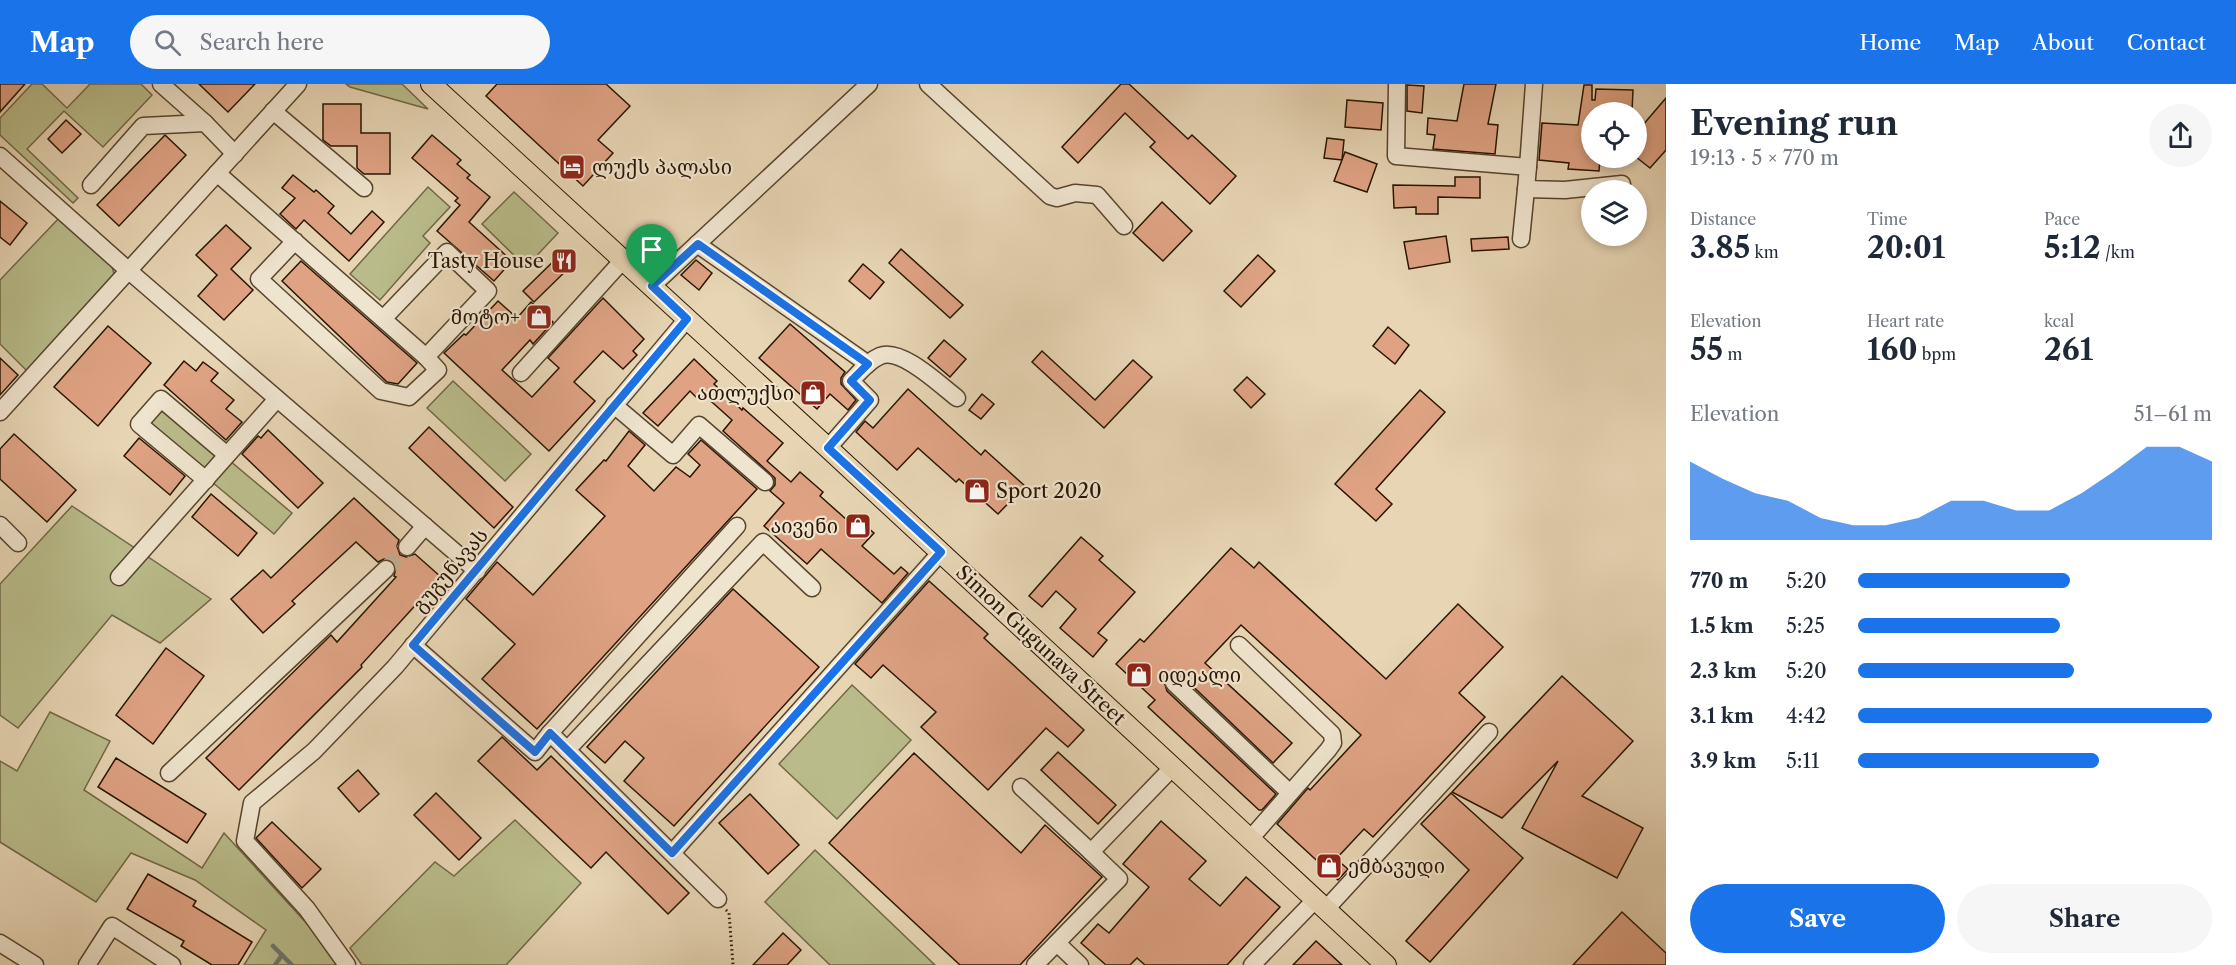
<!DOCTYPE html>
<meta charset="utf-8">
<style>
:root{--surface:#fff;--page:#f6f6f7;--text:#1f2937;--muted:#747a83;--accent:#1a73e8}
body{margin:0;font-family:"Libre Caslon Text","Noto Serif Georgian",serif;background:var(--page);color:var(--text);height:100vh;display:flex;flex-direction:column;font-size:22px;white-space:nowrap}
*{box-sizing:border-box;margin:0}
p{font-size:20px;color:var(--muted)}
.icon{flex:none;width:33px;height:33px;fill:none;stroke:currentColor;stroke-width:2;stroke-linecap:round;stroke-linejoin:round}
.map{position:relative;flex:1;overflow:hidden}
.sheet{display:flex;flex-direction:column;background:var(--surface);width:570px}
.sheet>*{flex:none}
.fabs{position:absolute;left:1581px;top:18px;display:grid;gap:12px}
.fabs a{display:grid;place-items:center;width:66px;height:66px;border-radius:50%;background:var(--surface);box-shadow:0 3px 9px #0003;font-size:30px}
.pin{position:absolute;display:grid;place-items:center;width:51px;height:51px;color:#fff;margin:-62px -26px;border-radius:50% 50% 50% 0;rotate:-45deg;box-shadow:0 0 6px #0007}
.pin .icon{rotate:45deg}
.round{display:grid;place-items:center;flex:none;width:63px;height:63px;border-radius:32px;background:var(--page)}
.summary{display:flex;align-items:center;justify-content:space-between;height:102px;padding:0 24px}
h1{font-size:33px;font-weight:800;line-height:45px}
.stats{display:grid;grid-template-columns:repeat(3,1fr);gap:9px;height:102px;padding:6px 24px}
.stats div{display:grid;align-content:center}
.stats b{font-size:30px;font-weight:800}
.stats small{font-size:16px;font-weight:400}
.stats p{font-size:16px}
.chart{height:168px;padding:12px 24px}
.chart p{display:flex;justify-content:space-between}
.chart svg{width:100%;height:108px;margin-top:6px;fill:var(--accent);opacity:.7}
.primary-button{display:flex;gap:12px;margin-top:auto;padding:12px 24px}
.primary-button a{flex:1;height:69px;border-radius:36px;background:var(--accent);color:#fff;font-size:24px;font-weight:800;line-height:69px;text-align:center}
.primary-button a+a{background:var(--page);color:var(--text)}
ul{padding:0 24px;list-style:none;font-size:20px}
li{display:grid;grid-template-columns:96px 72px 1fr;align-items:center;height:45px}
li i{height:15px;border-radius:8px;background:var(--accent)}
header{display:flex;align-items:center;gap:36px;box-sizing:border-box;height:84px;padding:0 30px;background:var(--accent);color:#fff}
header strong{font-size:28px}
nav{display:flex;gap:33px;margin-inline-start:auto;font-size:21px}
.search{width:420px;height:54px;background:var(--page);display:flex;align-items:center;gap:15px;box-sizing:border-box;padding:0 21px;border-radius:33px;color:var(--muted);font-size:22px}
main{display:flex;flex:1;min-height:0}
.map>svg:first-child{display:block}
</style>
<header>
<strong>Map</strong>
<div class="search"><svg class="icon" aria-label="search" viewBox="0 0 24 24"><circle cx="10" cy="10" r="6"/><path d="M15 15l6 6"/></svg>Search here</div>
<nav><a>Home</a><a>Map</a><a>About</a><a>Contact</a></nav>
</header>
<main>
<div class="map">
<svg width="1666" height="881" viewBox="0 0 1666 881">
<rect width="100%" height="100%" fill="#e7d5b4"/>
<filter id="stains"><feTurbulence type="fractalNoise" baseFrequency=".00333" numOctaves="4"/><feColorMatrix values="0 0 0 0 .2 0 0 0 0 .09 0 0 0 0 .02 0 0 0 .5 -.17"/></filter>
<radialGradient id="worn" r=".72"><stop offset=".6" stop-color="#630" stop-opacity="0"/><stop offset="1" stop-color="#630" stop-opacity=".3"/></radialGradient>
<g fill="#b9bc8a" stroke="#716846" stroke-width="1.5">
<polygon points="32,0 42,0 67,24 90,0 141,0 152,11 103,63 64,27 27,65 78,114 73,119 0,51 0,34"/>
<polygon points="346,0 402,0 428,25 350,3"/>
<polygon points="428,103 450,123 423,152 430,159 380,216 350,190"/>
<polygon points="514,108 558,149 526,183 482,140"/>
<polygon points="60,133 112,182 114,190 28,288 0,260 0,196"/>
<polygon points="453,297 531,370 505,397 427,324"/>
<polygon points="161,319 292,429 274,450 143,340"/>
<polygon points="72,422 211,515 160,559 112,531 18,644 0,631 0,500"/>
<polygon points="852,601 911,656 837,735 779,680"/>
<polygon points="50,628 110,657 84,706 202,784 224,749 309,842 337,881 244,881 266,846 195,796 131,769 96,818 0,758 0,677 17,687"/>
<polygon points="515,736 581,799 506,881 362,881 350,864 435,778 454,792"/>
<polygon points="815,766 935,881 830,881 765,818"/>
</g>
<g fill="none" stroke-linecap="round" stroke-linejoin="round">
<g stroke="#6f756f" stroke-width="4.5">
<polyline points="273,862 292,881"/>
<polyline points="275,881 282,871"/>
</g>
</g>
<g fill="#dfa384" stroke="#291501" stroke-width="1.5">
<polygon points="0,0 25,0 0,28"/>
<polygon points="199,0 255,0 228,28"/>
<polygon points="497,0 606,0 630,22 598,56 613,69 583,102 486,12"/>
<polygon points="1121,0 1129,0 1188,55 1192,51 1236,92 1210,120 1150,63 1155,58 1125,29 1078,79 1062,63"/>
<polygon points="1464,0 1496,0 1488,40 1498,41 1495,70 1433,65 1435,51 1427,50 1428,34 1457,37"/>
<polygon points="1407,1 1424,2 1422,29 1407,27"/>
<polygon points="1584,1 1592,1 1592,16 1595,16 1596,5 1633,6 1632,28 1592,28 1592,74 1600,74 1599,87 1568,85 1569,79 1539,76 1542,39 1578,41"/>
<polygon points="1666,14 1666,66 1650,84 1636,73 1636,49"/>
<polygon points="1347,16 1383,19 1381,46 1345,43"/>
<polygon points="323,20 361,20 361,49 390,49 390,90 364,90 357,84 357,62 331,62 323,56"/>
<polygon points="66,36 81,50 62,69 48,55"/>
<polygon points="165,51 186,71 119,142 97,121"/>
<polygon points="432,51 461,76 457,80 470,91 467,94 490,113 469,138 512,177 494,197 437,147 460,121 455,117 458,114 412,74"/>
<polygon points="1327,54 1344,56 1342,76 1324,74"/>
<polygon points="1345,68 1377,80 1367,108 1334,97"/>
<polygon points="293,91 314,108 316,106 334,122 328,129 351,150 372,127 384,138 349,177 304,136 296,145 280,130 295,114 282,104"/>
<polygon points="1455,93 1480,93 1480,114 1438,113 1438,130 1416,130 1416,123 1394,124 1393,101 1455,102"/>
<polygon points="0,117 27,139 10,161 0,153"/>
<polygon points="1162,118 1192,147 1163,177 1133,149"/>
<polygon points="226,141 251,164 231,185 253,206 224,236 198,212 217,191 196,171"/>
<polygon points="1446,152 1450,178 1409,185 1404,158"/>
<polygon points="1508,153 1509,165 1472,167 1471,155"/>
<polygon points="901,165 963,221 950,234 889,179"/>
<polygon points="565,166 576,177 534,218 523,207"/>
<polygon points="1258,171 1275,187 1241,223 1224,207"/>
<polygon points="696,176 712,189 699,206 681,191"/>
<polygon points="301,177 417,279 398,300 387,298 282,197"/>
<polygon points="863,180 884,198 870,215 849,197"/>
<polygon points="603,214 644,255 633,267 637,271 623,285 603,267 574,298 595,317 549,367 444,269 464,250 466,251 498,217 517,234 531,218 553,238 533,260 530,256 502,286 532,313 559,284 548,274"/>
<polygon points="790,240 845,288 841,294 841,300 856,316 848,326 830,310 817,325 759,274"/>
<polygon points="108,242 151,279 98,342 54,303"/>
<polygon points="1388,243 1409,261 1395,280 1373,262"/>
<polygon points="944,256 966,275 950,293 928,274"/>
<polygon points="1042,267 1095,316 1133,276 1152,293 1104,344 1032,278"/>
<polygon points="0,274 18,291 0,311"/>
<polygon points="694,275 717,297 714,300 742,326 743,324 783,359 767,377 791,398 800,388 823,408 820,412 847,436 852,430 874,449 862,462 894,490 901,483 908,489 882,519 821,465 807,480 764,442 784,419 770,407 775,401 775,394 723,347 732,336 704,311 699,316 690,307 658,342 643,329"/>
<polygon points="184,277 196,287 203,278 218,289 211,297 234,316 226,325 242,338 226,356 164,301"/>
<polygon points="1247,293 1265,310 1251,324 1234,306"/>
<polygon points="908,305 981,371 985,366 1025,402 998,430 959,395 956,398 918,364 897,386 856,348 865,337 873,344"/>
<polygon points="1420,306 1445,328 1376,405 1392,420 1376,437 1335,400"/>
<polygon points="982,310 994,320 981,335 969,326"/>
<polygon points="429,343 513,423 494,444 409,364"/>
<polygon points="268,346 323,399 298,424 242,370 258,352 261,354"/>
<polygon points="629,347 645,361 628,382 654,407 676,383 690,393 700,381 688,370 701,356 757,405 537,645 482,595 515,560 466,515 497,478 533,511 605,432 576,406 604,376 606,377"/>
<polygon points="14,350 76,406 47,438 0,395 0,365"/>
<polygon points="139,354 185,392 170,411 124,372"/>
<polygon points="211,410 257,449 238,472 192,433"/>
<polygon points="354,414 399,456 397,462 400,471 406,473 415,470 441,493 361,581 362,583 239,706 206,674 331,551 337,558 396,493 394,492 396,483 390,475 384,475 378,478 356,458 292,517 295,520 263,549 231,515 263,486 271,494"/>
<polygon points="1081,453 1103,472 1099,476 1135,508 1098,549 1107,556 1093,573 1060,544 1076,525 1056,507 1042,523 1029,512"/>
<polygon points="1231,464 1254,484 1259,478 1386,595 1458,520 1503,563 1459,609 1485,633 1373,753 1364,745 1336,775 1348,785 1338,796 1277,740 1308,704 1310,706 1361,651 1241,541 1205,579 1292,659 1273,679 1181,591 1176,589 1167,591 1164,597 1167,607 1276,710 1262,726 1259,726 1148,623 1155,616 1116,580 1140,555 1144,558"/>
<polygon points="929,497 988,550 984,554 1084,646 1068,663 1046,644 988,706 921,643 936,628 883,581 871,594 855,580"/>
<polygon points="733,505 819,583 674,742 624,697 644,674 625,657 605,679 587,663"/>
<polygon points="166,564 204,592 153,660 116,631"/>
<polygon points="1562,592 1633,657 1582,712 1643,744 1617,794 1522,744 1558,677 1502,734 1452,708"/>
<polygon points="502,653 537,686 551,672 689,809 668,830 606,768 591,784 478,677"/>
<polygon points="1058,668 1116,721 1098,740 1041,686"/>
<polygon points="914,669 1021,769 1045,741 1102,793 1020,881 960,881 829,759"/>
<polygon points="116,674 206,730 187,759 98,703"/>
<polygon points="358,686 379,710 359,728 338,704"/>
<polygon points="436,709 481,754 459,776 414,731"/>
<polygon points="1451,709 1523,774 1430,878 1406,857 1469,786 1421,740"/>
<polygon points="750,710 799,761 768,790 719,739"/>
<polygon points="1161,737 1206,777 1189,795 1220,822 1246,793 1280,823 1227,881 1145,881 1137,874 1130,881 1106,881 1081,859 1098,840 1109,849 1149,803 1123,780"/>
<polygon points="272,738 321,785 302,804 256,754"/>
<polygon points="148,790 196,817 193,822 252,858 238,881 212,881 181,862 184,857 127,825"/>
<polygon points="1622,828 1666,869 1666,881 1573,881"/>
<polygon points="783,849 801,866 787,881 753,881"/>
<polygon points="1316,857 1342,881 1293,881"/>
</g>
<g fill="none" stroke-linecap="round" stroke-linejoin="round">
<polyline stroke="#c1af90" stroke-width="16" stroke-dasharray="16 8" stroke-linecap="butt" points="386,485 407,463"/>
<defs>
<g id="minor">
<polyline points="161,0 205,39"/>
<polyline points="928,0 1050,112 1057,114 1075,109 1097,111 1124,142"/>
<polyline points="1397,0 1396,72 1528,83 1534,0"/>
<polyline points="273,27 364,104"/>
<polyline points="0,72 129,187 477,487"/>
<polyline points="1528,83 1526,105 1565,106 1622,100"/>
<polyline points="217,89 426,273 438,286 409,313 381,307 259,195 295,157"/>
<polyline points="91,101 143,42 205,39 235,70"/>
<polyline points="1521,155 1526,105"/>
<polyline points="697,160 868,280"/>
<polyline points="652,202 869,0"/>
<polyline points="383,235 447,168 488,207 426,273"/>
<polyline points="521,289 623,176"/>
<polyline points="614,321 673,371 699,341 765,398"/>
<polyline points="0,328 298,0"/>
<path d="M 828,364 L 870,316 L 851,297 C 860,288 868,277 880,272 C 901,263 940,301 957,314"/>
<polyline points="206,396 139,340 161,315 227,371"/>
<polyline points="0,441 18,459"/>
<polyline points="407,463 425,442"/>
<polyline points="119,493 277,315"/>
<polyline points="413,561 535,668 550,649 718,815"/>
<polyline points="1239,561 1332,650 1333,659 1328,666 1250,755"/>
<polyline points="1174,599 1290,709"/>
<polyline points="550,649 737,442"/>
<polyline points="567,666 763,458 812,504"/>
<polyline points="169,689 386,485"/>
<polyline points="1021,703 1091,768"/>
<polyline points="672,769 941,468"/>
<polyline points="1326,825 1489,648"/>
<polyline points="0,859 35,881"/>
<polyline points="1057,859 1080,881"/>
<polyline points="87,881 112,842 172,881"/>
<polyline points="347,881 307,825 245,757 252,719 314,667 395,583 687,235"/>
<polyline points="1035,881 1119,795 1091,768 1173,683"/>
<polyline points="1252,881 1316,815"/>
</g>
<polyline id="major" points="431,0 828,364 1386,881"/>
</defs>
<use href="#minor" stroke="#58452e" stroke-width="19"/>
<use href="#major" stroke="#291501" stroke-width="22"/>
<polyline stroke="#291501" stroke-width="3" stroke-dasharray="1.5 3" stroke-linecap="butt" points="726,826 729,829 733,881"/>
<use href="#minor" stroke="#efe4ce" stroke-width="16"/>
<use href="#major" stroke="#e7d5b4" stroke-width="20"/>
</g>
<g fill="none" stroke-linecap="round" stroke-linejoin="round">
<defs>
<polygon id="route" points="698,160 868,280 851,297 870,316 828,364 941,468 672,769 550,649 535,668 413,561 687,235 652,202"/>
</defs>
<use href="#route" stroke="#fff" stroke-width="12"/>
<use href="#route" stroke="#1a73e8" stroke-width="8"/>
</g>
<defs>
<symbol id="hotel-square" viewBox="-11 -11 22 22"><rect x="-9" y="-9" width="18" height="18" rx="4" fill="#8f2418" stroke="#efe4ce"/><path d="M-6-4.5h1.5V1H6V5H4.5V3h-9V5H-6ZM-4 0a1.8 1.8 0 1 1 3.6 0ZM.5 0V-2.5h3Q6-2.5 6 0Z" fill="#fff"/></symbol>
<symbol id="restaurant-square" viewBox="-11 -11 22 22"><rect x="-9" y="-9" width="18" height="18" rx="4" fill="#8f2418" stroke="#efe4ce"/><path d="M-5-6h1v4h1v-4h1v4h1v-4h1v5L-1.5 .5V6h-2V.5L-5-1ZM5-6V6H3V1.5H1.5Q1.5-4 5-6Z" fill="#fff"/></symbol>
<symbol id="shop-square" viewBox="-11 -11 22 22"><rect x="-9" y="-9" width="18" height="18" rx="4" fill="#8f2418" stroke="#efe4ce"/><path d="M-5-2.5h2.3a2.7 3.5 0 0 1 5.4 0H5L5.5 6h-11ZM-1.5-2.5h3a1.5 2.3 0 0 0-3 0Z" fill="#fff"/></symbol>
</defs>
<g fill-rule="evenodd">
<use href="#hotel-square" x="557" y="68" width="30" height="30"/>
<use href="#restaurant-square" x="549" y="162" width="30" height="30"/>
<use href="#shop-square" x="524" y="218" width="30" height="30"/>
<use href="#shop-square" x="798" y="294" width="30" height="30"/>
<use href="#shop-square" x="962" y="392" width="30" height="30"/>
<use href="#shop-square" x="843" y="427" width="30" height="30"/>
<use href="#shop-square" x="1124" y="576" width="30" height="30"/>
<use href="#shop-square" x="1314" y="767" width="30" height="30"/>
</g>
<g text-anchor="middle" stroke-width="4.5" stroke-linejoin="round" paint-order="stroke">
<g font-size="20" fill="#291501" stroke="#efe4ce" text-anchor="start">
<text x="592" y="90">ლუქს პალასი</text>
<text x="544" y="184" text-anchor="end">Tasty House</text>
<text x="520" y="240" text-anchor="end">მოტო+</text>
<text x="794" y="316" text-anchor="end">ათლუქსი</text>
<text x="996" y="414">Sport 2020</text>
<text x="838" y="449" text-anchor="end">აივენი</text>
<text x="1158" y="598">იდეალი</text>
<text x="1348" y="789">ემბავუდი</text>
</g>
<g font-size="20" fill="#291501" stroke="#efe4ce">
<text transform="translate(450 486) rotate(-49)" y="7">გუგუნავას</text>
<text transform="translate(1041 561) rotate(43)" y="7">Simon Gugunava Street</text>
</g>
</g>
<rect width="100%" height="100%" filter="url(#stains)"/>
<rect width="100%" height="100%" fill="url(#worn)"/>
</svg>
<div class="fabs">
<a><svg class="icon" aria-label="locate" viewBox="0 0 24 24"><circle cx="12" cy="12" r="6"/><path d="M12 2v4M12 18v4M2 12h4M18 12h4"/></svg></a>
<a><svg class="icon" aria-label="layers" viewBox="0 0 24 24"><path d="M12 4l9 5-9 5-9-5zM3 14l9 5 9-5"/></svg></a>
</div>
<div class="pin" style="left:652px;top:202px;background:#1e9e55"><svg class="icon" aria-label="arrive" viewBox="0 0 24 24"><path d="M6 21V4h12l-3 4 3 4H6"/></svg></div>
</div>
<section class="sheet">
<div class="summary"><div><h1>Evening run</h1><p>19:13 · 5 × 770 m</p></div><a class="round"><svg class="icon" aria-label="share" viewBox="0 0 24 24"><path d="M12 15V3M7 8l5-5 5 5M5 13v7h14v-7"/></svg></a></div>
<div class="stats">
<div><p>Distance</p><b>3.85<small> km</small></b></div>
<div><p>Time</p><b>20:01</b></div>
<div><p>Pace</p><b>5:12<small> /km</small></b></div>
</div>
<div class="stats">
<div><p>Elevation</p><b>55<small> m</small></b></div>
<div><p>Heart rate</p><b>160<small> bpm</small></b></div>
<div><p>kcal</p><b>261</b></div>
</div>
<div class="chart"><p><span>Elevation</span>51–61 m</p>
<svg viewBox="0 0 160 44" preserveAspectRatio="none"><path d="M0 44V12L10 19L20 25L30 28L40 35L50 38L60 38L70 35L80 28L90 28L100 32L110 32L120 25L130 16L140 6L150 6L160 12V44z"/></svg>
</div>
<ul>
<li><b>770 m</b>5:20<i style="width:60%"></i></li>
<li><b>1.5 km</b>5:25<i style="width:57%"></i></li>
<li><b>2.3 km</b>5:20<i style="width:61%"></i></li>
<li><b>3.1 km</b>4:42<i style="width:100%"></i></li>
<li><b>3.9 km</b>5:11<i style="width:68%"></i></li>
</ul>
<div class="primary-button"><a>Save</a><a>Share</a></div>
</section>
</main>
